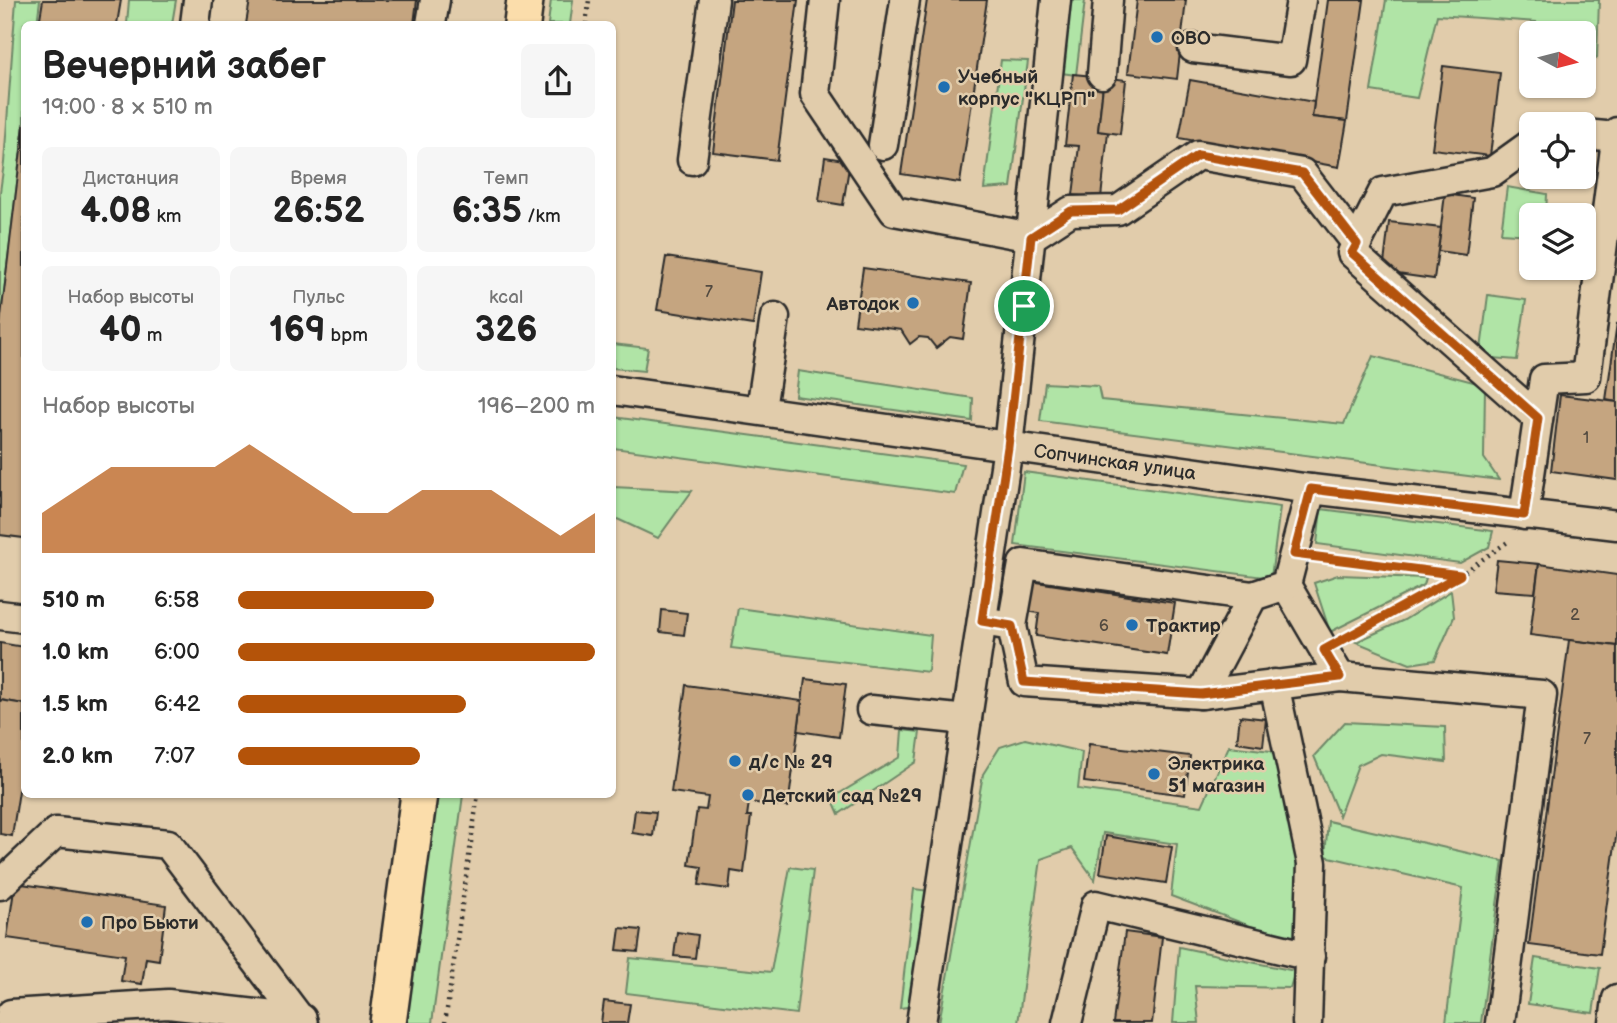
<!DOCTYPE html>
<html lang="ru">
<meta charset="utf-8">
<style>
:root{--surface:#fff;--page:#f6f6f6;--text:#222;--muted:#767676;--accent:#b45309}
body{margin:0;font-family:"Balsamiq Sans",sans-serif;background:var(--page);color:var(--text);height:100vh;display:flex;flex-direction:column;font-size:26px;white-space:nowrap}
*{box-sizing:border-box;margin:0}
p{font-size:23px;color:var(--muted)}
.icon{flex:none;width:38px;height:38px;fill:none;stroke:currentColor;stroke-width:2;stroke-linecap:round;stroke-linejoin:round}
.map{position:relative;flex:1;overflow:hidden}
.panel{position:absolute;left:21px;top:21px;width:595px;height:777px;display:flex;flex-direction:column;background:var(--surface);border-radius:10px;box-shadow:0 2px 5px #0004}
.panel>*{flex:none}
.needle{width:46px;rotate:97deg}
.buttons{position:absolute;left:1519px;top:21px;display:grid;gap:14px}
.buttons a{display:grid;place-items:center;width:77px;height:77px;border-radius:10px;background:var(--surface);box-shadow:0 2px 5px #0004;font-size:35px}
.pin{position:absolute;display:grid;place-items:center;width:60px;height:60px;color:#fff;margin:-30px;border:4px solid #fff;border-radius:50%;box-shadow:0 2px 7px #0007}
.round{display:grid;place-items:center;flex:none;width:74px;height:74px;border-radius:10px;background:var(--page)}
.head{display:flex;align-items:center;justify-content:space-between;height:119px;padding:0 21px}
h1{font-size:38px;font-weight:700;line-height:52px}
.stats{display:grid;grid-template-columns:repeat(3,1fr);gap:10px;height:119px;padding:7px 21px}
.stats div{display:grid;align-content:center;border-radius:10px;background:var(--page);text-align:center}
.stats b{font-size:35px;font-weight:700}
.stats small{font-size:19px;font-weight:400}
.stats p{font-size:19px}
.chart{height:196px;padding:14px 21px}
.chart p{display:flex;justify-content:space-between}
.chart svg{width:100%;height:126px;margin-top:7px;fill:var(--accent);opacity:.7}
ul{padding:0 21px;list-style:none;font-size:23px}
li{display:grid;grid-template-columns:112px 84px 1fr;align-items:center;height:52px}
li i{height:18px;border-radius:9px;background:var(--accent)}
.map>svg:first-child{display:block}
</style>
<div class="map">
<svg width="1617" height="1023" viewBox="0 0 1617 1023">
<rect width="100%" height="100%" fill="#e1ccab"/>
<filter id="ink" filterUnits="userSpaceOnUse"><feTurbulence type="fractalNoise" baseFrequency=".0143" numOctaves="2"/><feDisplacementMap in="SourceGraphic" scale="14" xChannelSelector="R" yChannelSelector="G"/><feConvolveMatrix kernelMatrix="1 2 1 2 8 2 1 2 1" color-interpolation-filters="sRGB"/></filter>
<g filter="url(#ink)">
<g fill="#b0e4a6" stroke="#6e8868" stroke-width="2">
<polygon points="16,0 40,0 37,24 24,24 24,125 0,325 0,192 4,163"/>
<polygon points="129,0 176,0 172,24 127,24"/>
<polygon points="551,0 573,0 570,24 548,24"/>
<polygon points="1063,0 1085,0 1076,75 1054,72"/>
<polygon points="1386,0 1599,0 1597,58 1584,55 1584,33 1535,33 1536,22 1437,15 1417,98 1371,91"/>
<polygon points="1001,60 1028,61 1011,187 984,189"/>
<polygon points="1507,187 1547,194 1546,215 1531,215 1531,235 1501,233"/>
<polygon points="1488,295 1526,300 1517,360 1480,357"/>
<polygon points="613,344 648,348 644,371 613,368"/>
<polygon points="1373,356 1485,385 1484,458 1499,480 1040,421 1045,383 1098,386 1101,400 1344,424"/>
<polygon points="798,371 973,398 972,421 795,396"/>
<polygon points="613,417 963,464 955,494 613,448"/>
<polygon points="1024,472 1280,507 1271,578 1015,545"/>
<polygon points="613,487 692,491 658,538 613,517"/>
<polygon points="1321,509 1493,531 1489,547 1460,563 1317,544"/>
<polygon points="1338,575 1426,578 1424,585 1330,632 1314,583"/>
<polygon points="1451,591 1454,617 1435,660 1410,664 1356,642 1404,620"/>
<polygon points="738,608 931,635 928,672 731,648"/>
<polygon points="1345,722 1445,727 1446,762 1381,754 1358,765 1339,816 1314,756"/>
<polygon points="902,730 920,732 916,762 839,814 832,798 900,757"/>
<polygon points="1025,739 1082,752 1078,789 1202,806 1229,746 1280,752 1304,861 1303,946 1171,896 1177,844 1103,833 1095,880 1072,848 1041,859 1018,1023 939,1023 983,774 1000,747"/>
<polygon points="435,795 463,795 432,1023 403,1023"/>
<polygon points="1328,821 1503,861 1481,1023 1446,1023 1463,888 1325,856"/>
<polygon points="790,867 813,870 796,1014 626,993 630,958 771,972"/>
<polygon points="914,889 930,891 914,1006 900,1008"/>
<polygon points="1179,947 1295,971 1290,988 1195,986 1199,1023 1173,1023"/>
<polygon points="1535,958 1600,968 1593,1013 1528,1004"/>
</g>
<g fill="#c5a580" stroke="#2b2b2b" stroke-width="2">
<polygon points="43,0 121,0 117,24 39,24"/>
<polygon points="250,0 417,0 414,24 246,24"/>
<polygon points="732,0 798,0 777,160 713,152"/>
<polygon points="927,0 987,0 960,183 901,174"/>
<polygon points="1137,0 1186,0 1177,79 1128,73"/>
<polygon points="1328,0 1364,0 1347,121 1312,117"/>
<polygon points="1443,66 1500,73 1490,156 1432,149"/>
<polygon points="1073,74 1104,77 1098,131 1108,132 1101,198 1073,195 1079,146 1065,145"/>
<polygon points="1104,77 1126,80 1120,134 1098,131"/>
<polygon points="1190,80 1314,102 1312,117 1347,121 1339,167 1179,138"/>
<polygon points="24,125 24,538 0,535 0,325"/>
<polygon points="825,157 850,161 843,205 819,201"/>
<polygon points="1445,194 1473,198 1466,255 1438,251"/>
<polygon points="1389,222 1441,228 1434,279 1383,272"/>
<polygon points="666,257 761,272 753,325 657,310"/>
<polygon points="863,268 971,283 963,339 950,337 936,348 928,338 919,337 910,344 901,330 855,324"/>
<polygon points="1617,323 1617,402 1606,400"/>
<polygon points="1560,395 1617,402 1617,480 1551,471"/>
<polygon points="1497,560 1539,564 1535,593 1493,590"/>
<polygon points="1539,564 1617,575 1617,646 1530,635"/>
<polygon points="1030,581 1175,603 1167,655 1036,636 1039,613 1025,611"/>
<polygon points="662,610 687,613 684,635 660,632"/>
<polygon points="1569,640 1617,646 1617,830 1600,954 1529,945"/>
<polygon points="0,643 24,647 24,704 0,700"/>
<polygon points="805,679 846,684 839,737 798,731"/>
<polygon points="686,685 802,701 788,807 749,802 747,816 751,816 744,873 731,871 729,889 699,885 702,867 689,865 697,809 706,810 708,797 671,792"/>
<polygon points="0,700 24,704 24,759 12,836 0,834"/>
<polygon points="1240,716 1266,719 1263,746 1237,742"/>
<polygon points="1089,744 1190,756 1185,795 1084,782"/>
<polygon points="635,810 656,812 653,836 632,833"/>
<polygon points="1106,836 1172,847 1166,883 1100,873"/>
<polygon points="15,883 166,905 159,960 146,958 142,984 121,981 125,955 7,938"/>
<polygon points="620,928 641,930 638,952 617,950"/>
<polygon points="677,932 698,935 695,958 674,956"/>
<polygon points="1125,932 1162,937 1152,1023 1113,1023"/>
<polygon points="604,1001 630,1004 627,1023 601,1023"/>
</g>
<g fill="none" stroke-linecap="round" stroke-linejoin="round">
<defs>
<g id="minor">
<polyline points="825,0 815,94 894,211 1031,237 1071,211 1118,210 1198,155 1302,173 1357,244"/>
<polyline points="195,24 198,0"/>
<polyline points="431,24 435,0"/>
<polyline points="1193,48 1291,60 1301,0"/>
<polyline points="1102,74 1108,0"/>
<polyline points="1584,134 1616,137"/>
<polyline points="1531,144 1492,172 1383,192 1352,253 1538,418"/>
<polyline points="883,145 905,0"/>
<polyline points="692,160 714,0"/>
<path id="s1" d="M 612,390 L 1311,489 L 1617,525"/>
<polyline points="761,409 775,317"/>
<polyline points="1524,515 1544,379 1586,377 1617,132"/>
<polyline points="1286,585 1340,677"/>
<polyline points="0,615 24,618"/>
<polyline points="982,621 1012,626 1024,682 1201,694 1253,596 1286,585 1311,489"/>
<polyline points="1012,626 1023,564 1253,596"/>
<polyline points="1274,684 1312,863 1307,1023"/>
<polyline points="1201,694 1340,677 1542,695 1500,1023"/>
<polyline points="871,710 967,720"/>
<polyline points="0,885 56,832 168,844 303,1023"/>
<polyline points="11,1023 11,1014 168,1004 302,1019"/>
<polyline points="921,1023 1008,447 1056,0"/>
<polyline points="1067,1023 1096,905 1310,956"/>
<polyline points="1614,1023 1617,999"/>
</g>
<g id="major">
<polyline points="522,24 525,0"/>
<polyline points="388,1023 419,794"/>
</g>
</defs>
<use href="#minor" stroke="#2b2b2b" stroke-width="33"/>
<use href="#major" stroke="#2b2b2b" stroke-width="40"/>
<g stroke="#2b2b2b" stroke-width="4.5" stroke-dasharray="2 5" stroke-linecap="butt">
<polyline points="586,24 589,0"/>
<polyline points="1320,557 1460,575 1509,541"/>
<polyline points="1347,637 1459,576"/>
<polyline points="445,1023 478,794"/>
</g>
<use href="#minor" stroke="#e1ccab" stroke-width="28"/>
<use href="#major" stroke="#fbddab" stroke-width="35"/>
</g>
</g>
<g fill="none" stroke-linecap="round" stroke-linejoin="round" filter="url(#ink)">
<defs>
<polygon id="route" points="1198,155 1302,173 1357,244 1352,253 1538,418 1524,515 1311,489 1294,554 1460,575 1324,650 1340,677 1201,694 1024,682 1012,626 982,621 1008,447 1031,237 1071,211 1118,210"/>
</defs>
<use href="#route" stroke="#fff" stroke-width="14"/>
<use href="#route" stroke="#b45309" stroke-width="9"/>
</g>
<g fill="#1f6fb2" stroke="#e1ccab" stroke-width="2.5">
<circle cx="1157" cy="37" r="7"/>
<circle cx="944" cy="87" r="7"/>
<circle cx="913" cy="303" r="7"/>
<circle cx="1132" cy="625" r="7"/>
<circle cx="735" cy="761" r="7"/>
<circle cx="1154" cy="774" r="7"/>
<circle cx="748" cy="795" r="7"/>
<circle cx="87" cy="922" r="7"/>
</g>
<g text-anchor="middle" stroke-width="5" stroke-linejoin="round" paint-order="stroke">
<g font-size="16" fill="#524a40">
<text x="709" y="297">7</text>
<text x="1586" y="443">1</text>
<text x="1575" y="620">2</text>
<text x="1104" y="631">6</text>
<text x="1587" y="744">7</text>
</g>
<g font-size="19" font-weight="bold" fill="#2b2b2b" stroke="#e1ccab" text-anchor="start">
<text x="1171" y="44">ОВО</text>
<text x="958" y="83">Учебный<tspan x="958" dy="22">корпус "КЦРП"</tspan></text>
<text x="899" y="310" text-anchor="end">Автодок</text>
<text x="1146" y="632">Трактир</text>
<text x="749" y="768">д/с № 29</text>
<text x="1168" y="770">Электрика<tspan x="1168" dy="22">51 магазин</tspan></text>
<text x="762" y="802">Детский сад №29</text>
<text x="101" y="929">Про Бьюти</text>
</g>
<g font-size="19" fill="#2b2b2b" stroke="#e1ccab">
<text dy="7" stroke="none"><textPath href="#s1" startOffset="508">Сопчинская улица</textPath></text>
</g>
</g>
</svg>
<div class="buttons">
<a><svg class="needle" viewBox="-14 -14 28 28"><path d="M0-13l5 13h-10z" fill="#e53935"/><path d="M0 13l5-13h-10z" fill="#767676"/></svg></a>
<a><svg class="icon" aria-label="locate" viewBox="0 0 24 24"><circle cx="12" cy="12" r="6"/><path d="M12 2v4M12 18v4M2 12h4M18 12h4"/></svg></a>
<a><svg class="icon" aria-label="layers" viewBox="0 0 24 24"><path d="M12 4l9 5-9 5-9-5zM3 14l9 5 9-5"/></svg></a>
</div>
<div class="pin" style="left:1024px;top:306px;background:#1e9e55"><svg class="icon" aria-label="arrive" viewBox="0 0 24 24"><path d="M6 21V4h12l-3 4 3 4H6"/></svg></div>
<section class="panel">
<div class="head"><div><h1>Вечерний забег</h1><p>19:00 · 8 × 510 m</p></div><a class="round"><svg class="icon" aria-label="share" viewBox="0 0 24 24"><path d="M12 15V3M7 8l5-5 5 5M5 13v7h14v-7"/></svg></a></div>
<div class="stats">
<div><p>Дистанция</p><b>4.08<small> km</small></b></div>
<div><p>Время</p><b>26:52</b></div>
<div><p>Темп</p><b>6:35<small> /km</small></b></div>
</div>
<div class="stats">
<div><p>Набор высоты</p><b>40<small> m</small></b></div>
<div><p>Пульс</p><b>169<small> bpm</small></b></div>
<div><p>kcal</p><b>326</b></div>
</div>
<div class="chart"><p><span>Набор высоты</span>196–200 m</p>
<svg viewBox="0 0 160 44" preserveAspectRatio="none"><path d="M0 44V30L10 22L20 14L30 14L40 14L50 14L60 6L70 14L80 22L90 30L100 30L110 22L120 22L130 22L140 30L150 38L160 30V44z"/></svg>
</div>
<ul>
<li><b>510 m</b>6:58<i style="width:55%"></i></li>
<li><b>1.0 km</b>6:00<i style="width:100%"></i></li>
<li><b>1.5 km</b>6:42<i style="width:64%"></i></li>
<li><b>2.0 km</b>7:07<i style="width:51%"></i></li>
</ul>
</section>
</div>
